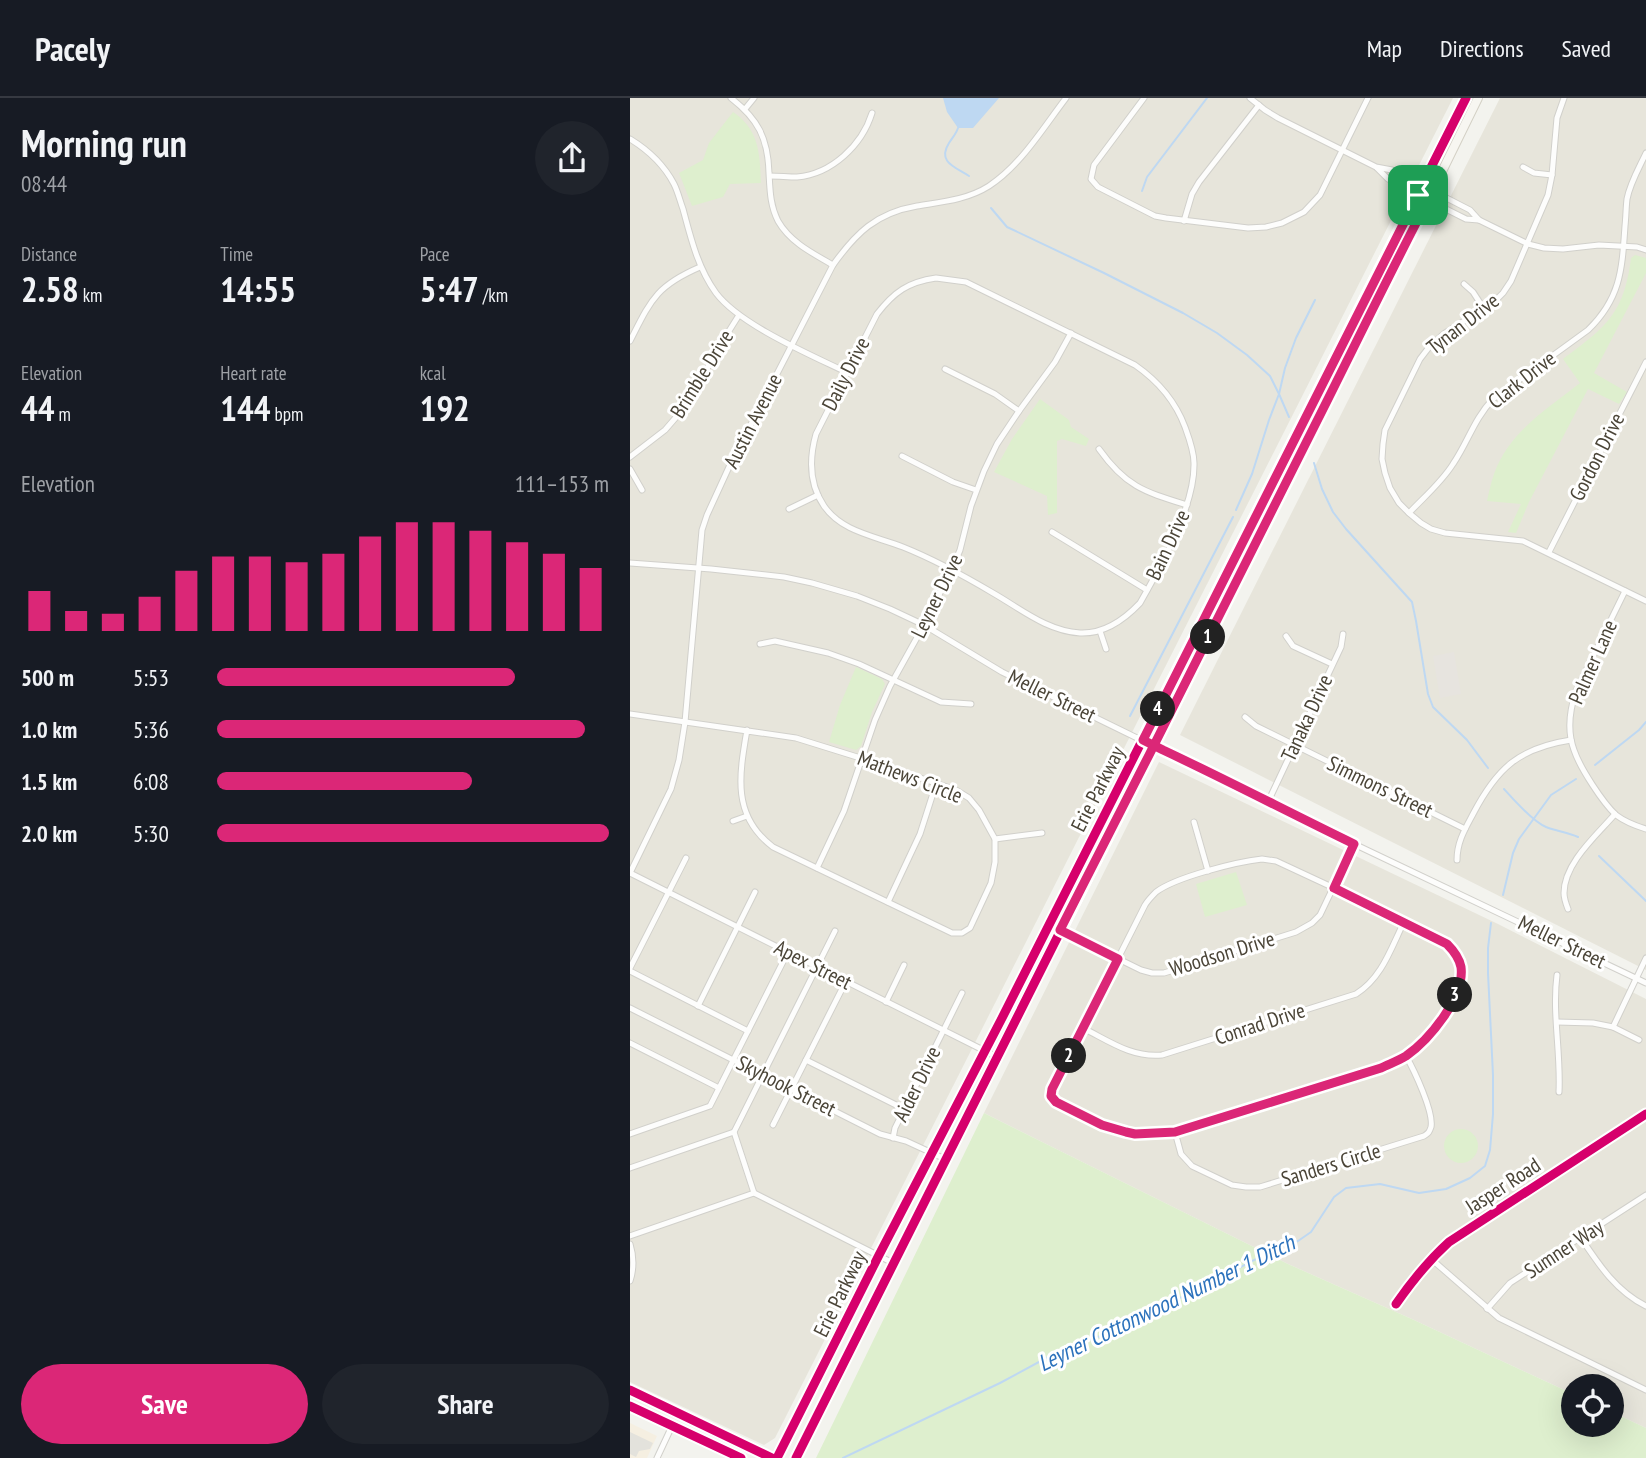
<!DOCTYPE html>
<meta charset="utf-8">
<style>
:root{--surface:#171b24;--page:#20242c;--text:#f1f3f6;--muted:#9ea1a6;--line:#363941;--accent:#db2777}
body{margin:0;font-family:"PT Sans Narrow",sans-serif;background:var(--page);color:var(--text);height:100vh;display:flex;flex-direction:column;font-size:26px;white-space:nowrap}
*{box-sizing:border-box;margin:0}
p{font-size:23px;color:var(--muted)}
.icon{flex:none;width:38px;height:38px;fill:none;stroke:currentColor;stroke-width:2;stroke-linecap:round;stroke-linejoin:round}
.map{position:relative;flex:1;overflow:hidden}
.panel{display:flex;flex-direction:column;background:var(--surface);width:630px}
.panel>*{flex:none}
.tools{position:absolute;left:931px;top:1276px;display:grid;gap:14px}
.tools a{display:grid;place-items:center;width:63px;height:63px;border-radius:50%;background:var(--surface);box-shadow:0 7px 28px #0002;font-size:35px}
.pin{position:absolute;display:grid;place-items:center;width:60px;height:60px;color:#fff;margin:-30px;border-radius:14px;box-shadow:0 4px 10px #0006}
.km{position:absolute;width:35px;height:35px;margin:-18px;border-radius:50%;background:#222;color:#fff;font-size:19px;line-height:35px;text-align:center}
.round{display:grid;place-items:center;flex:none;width:74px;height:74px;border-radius:37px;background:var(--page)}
.head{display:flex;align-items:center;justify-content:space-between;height:119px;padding:0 21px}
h1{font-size:38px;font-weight:700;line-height:52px}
.figures{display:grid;grid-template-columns:repeat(3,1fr);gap:10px;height:119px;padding:7px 21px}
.figures div{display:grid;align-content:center}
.figures b{font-size:35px;font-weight:700}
.figures small{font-size:19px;font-weight:400}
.figures p{font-size:19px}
.chart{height:196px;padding:14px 21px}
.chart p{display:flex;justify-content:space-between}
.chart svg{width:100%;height:126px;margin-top:7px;stroke:var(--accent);stroke-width:6}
.button{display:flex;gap:14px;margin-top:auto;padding:14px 21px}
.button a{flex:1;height:80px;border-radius:42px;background:var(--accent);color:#fff;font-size:28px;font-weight:700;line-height:80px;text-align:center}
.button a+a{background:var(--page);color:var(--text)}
ul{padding:0 21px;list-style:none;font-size:23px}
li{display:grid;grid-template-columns:112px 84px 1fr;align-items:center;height:52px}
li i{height:18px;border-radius:9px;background:var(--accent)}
header{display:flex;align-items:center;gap:42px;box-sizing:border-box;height:98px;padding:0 35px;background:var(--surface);border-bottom:2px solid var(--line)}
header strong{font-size:33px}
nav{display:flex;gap:38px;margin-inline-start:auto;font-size:24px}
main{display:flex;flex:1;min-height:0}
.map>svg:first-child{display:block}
</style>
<header>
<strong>Pacely</strong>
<nav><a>Map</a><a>Directions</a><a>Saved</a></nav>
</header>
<main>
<section class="panel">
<div class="head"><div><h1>Morning run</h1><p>08:44</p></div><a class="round"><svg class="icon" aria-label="share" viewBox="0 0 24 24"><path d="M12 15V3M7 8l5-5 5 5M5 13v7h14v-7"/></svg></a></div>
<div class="figures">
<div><p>Distance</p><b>2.58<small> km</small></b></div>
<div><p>Time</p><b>14:55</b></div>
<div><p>Pace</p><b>5:47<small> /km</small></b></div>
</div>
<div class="figures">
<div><p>Elevation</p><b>44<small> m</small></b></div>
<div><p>Heart rate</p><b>144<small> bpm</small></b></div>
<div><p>kcal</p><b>192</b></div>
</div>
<div class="chart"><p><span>Elevation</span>111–153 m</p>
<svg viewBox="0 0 160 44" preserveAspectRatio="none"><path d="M5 44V30M15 44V37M25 44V38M35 44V32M45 44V23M55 44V18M65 44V18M75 44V20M85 44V17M95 44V11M105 44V6M115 44V6M125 44V9M135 44V13M145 44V17M155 44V22"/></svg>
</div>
<ul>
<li><b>500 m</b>5:53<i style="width:76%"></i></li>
<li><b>1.0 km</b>5:36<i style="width:94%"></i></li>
<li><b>1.5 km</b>6:08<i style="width:65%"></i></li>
<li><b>2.0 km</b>5:30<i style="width:100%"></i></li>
</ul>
<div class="button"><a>Save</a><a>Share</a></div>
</section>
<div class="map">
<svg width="1016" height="1360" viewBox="0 0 1016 1360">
<rect width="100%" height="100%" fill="#f3f3ee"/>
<g fill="#e7e5db">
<polygon points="0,0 823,0 145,1340 134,1347 0,1284"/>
<polygon points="870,0 1016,0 1016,872 550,637"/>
<polygon points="529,664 868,826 1016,901 1016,1330 982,1314 982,1288 943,1288 943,1296 784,1222 658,1166 354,1015"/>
</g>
<polygon fill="#f5efe1" points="0,1325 27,1338 17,1360 0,1360"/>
<polygon fill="#e7e4df" points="824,554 831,596 810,600 803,558"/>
<g fill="#deefce">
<path d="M 103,14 C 129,31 130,56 131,85 L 100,86 L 93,99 L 62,108 L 49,75 L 73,62 L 79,45 Z"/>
<path d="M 1005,157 L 1016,160 L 1016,175 L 964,275 L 997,294 L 989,306 L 958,291 L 899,404 L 886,435 L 878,434 L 891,406 L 857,403 C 859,394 861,384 864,376 C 879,334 917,311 950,285 L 933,261 C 976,229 994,216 1001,160 Z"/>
<polygon points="410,301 439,322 441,329 459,341 456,348 432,341 427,343 427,415 418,417 417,398 364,374 382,341"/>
<polygon points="226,569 252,581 255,586 242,614 231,648 226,652 199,644 210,607"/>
<polygon points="606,774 617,807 575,819 566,786"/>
<polygon points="354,1015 658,1166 784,1222 943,1296 943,1326 982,1326 982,1314 1016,1330 1016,1360 186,1360"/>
<circle cx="831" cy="1048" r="17"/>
</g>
<polygon fill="#e3e2dc" points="0,1334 23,1345 20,1351 9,1353 6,1359 0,1356"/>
<polygon fill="#bed8f2" points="313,0 369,0 343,30 328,30 317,14"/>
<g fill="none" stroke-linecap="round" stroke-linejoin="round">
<g stroke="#bed8f2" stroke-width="2">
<path d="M 328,30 C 326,36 323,39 319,45 C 307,64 325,69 339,78"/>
<polyline points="512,93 517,79 577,0"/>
<polyline points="361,110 377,129 474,175 553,215 587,235 617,257 640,278 649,296 639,322 622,376 606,412"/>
<polyline points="659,319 649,296 655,270 666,240 685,202"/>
<polyline points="684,365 692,391 703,414 716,431 782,504 786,523 798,596 803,609 837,642 858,670"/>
<polyline points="500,618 603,419"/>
<polyline points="965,667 1009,632 1016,624"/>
<path d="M 874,691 C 884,702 902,723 916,729 C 926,733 937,734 948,739"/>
<polyline points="969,758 1016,803"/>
<polyline points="873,797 883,755 889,741 921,697 946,681"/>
<polyline points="213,1360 370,1285 420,1258 448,1250 454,1243 481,1235 496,1225 567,1192 645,1151 668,1143 681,1134 704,1099 716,1090 750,1086 789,1095 816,1091 840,1080 855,1068 860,1052 863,1016 863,977 858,875 858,850 861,825"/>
</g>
<defs>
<g id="minor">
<path d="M 101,0 C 128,21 138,40 139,75 C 140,92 140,107 148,123 C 160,144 182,155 203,167"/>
<polyline points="514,0 464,67 461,81 468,89 525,118 536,120 618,130 636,129 652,125 674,114 690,97 738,0"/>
<polyline points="620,0 635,12 648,20 746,69 762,72 840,112 849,122 898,146 914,150 933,151 969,147 1007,149 1016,152"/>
<polyline points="934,0 927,20 922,77 918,97 881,183 873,195 863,205 815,235 800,248 790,261 755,332 753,346 752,361 755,375 760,390 769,405 779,415 791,425 801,431 815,435 893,443 1016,503"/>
<polyline points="115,11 124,0"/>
<path d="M 0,41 C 18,52 34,67 44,86 C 48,94 50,103 53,111 C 61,141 68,170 86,195 C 110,227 181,257 218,275"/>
<polyline points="893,69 904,75 922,77"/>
<polyline points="747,70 758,81 806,106 836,121 849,122"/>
<path d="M 140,78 C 149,78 158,79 167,79 C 202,76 232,47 242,15"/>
<polyline points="554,123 562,96 569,84 629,7"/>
<path d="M 306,180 L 336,184 L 505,267 C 528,283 545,302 555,329 C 559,340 564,353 564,365 C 565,408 531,468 510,505 C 494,522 474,536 450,535 C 417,533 391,511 363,495 C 336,479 303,461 273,449 C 245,438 212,434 194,408 C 179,386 179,361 186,336 L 247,216 C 264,194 278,184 306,180 Z"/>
<polyline points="834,186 843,194 854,211"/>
<path d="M 0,243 C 21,202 26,188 70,169"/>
<polyline points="315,271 365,296 389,313"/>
<path d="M 469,351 C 496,389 515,394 557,407"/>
<polyline points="272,358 323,384 346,392"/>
<polyline points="0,359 35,332 48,317 59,303 89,249 109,217"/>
<polyline points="0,371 12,392"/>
<polyline points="159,411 188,397"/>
<path d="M 779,415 C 794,399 811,385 823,366 C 838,344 844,321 863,301 L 958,232 C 991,200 992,171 995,128 C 996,119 996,109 997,101 C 1000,85 1009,70 1016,55"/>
<polyline points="422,434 517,492"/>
<polyline points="919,454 1016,264"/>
<polyline points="0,465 81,471 154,479 182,485 227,498 260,511 294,527 372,574 724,746 1016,885"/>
<path d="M 995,493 L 946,593 C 940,611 937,633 944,652 C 950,670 973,705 986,717 C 994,723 1006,728 1016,731"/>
<polyline points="470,533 476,551"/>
<polyline points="656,538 663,548 702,566"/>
<polyline points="130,546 145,543 198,555 229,566 311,604 341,606"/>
<path d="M 0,616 L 166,640 L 240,663 L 326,692 L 339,700 L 349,712 L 365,741 L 365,764 L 361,785 L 340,830 L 332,835 L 322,835 L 143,749 C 102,718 109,678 117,632"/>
<polyline points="615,619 626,628 835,731"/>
<polyline points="638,704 711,549 713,536"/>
<polyline points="103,723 117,718"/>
<polyline points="564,724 578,773"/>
<polyline points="365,741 412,735"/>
<path d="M 632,761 L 646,763 L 704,790 L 817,846 C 824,852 829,859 831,869 C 834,899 800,942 776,958 C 768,963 759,966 751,970 L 545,1034 L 505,1036 L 496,1034 L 472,1027 L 423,1001 L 421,998 L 422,991 L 515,807 C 518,802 522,798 526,794 C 546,779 606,764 632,761 Z"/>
<path d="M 827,762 C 827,744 835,731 843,716 C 867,670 889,650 941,642"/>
<polyline points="187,770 214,713 245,622 260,588 294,527 321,473 330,452 341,408 354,373 367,346 389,313 425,264 441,235"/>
<path d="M 0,775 L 41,691 L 49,662 L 55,624 L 72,432 L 77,417 L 99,369 L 203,167 C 226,135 246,115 287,108 C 311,104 337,102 359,88 C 391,67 413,30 436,0"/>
<polyline points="0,775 367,959"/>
<polyline points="258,804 290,736 306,686"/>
<path d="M 938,811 C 936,806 934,801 934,795 C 934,765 967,737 985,716"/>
<polyline points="419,827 511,872 522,875 534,875 666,834 682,825 690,817 724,746"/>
<polyline points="0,870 56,760"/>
<polyline points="0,873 118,933"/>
<path d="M 927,877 C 922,915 931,955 929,994"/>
<polyline points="256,904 274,867"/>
<polyline points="68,908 125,794"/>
<polyline points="0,910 250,1036 276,1043 315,1061"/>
<polyline points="927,924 963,925 983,929 1009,942"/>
<polyline points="983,929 1016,860"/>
<path d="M 453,930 C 479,943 502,960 532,957 L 726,896 C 752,880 761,850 774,824"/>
<polyline points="0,945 89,990"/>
<polyline points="176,962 274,1011"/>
<polyline points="143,1027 216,883"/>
<polyline points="104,1034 124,1095"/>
<path d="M 545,1034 L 551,1056 L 562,1068 L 602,1087 L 616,1089 L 630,1089 L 794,1038 C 798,1035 799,1035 801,1029 C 804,1014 784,972 776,958"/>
<polyline points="0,1036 80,1008 158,854"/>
<polyline points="263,1040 265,1030 332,895"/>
<polyline points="0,1070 104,1034 205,833"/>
<polyline points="0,1138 124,1095 263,1165"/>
<path d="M 951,1140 C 969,1167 986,1193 1016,1208"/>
<path d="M 0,1146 C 4,1159 4,1171 0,1183"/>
<polyline points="800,1160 869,1220 1016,1292"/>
<path d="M 766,1206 C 782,1183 798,1163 819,1144 L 1016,1016"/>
<polyline points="857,1211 880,1185 1016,1097"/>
<polyline points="27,1360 42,1328"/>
</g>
<g id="secondary">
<polyline points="0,1292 142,1360"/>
<polyline points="0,1308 111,1360"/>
<polyline points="147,1360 249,1157 371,922 571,526 836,0"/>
<polyline points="166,1360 798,102 848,0"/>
</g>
</defs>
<use href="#minor" stroke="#d1d0cb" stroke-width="7"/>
<use href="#secondary" stroke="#d3d0c5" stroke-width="10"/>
<use href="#minor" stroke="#fdfdfc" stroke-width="5"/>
<use href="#secondary" stroke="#f7f6f1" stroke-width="8"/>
<defs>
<g id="cycleway">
<path d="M 766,1206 C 782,1183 798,1163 819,1144 L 1016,1016"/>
<polyline points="0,1292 142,1360"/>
<polyline points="0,1308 111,1360"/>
<polyline points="147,1360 249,1157 371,922 571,526 836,0"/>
<polyline points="166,1360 566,563"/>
</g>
</defs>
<use href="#cycleway" stroke="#fff" stroke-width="13"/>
<use href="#cycleway" stroke="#d6006c" stroke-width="9"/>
</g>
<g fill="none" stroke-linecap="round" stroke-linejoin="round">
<defs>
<path id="route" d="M 788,97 L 798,102 C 762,171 728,241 693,311 C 605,485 519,659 430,832 L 488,861 L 422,991 L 421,998 L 426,1004 L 472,1027 L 496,1034 L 505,1036 L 545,1034 L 751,970 C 759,966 768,963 776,958 C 799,942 835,899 831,869 C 829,859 823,852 817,846 L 704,790 L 724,746 C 660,715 597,682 533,652 L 513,642 L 788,97"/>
</defs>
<use href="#route" stroke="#fff" stroke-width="14"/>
<use href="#route" stroke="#db2777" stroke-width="9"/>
</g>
<g text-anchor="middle" stroke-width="6" stroke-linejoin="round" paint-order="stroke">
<g font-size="21" fill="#4b4538" stroke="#fff">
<text transform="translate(833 226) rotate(-38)" y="7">Tynan Drive</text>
<text transform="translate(72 276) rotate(-58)" y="7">Brimble Drive</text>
<text transform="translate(216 276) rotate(-63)" y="7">Daily Drive</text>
<text transform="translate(892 282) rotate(-38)" y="7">Clark Drive</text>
<text transform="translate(123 323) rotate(-63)" y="7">Austin Avenue</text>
<text transform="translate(967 359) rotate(-63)" y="7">Gordon Drive</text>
<text transform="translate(538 447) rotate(-65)" y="7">Bain Drive</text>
<text transform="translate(307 498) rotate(-64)" y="7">Leyner Drive</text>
<text transform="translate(963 564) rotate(-66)" y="7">Palmer Lane</text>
<text transform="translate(422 598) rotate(26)" y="7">Meller Street</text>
<text transform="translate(677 620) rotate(-65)" y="7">Tanaka Drive</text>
<text transform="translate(280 679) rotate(21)" y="7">Mathews Circle</text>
<text transform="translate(750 689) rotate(26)" y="7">Simmons Street</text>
<text transform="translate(468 691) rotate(-63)" y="7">Erie Parkway</text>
<text transform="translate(932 844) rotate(26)" y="7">Meller Street</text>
<text transform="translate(592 856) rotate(-17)" y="7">Woodson Drive</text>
<text transform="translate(183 867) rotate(27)" y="7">Apex Street</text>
<text transform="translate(630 926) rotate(-18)" y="7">Conrad Drive</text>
<text transform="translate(287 986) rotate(-64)" y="7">Aider Drive</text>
<text transform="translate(156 988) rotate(27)" y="7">Skyhook Street</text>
<text transform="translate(701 1067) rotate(-17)" y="7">Sanders Circle</text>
<text transform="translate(873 1088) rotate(-33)" y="7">Jasper Road</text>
<text transform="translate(934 1151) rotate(-33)" y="7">Sumner Way</text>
<text transform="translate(210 1196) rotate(-64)" y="7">Erie Parkway</text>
</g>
<g font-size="23" font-style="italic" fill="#2c72bc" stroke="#fff">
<text transform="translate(536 1205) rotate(-26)" y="8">Leyner Cottonwood Number 1 Ditch</text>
</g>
</g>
</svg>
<div class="tools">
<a><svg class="icon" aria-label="locate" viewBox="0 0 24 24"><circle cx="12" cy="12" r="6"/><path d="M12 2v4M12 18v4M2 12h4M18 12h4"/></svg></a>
</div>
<div class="pin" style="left:788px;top:97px;background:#1e9e55"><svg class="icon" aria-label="arrive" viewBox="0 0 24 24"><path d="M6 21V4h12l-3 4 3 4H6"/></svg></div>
<b class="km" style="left:578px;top:539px">1</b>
<b class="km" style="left:439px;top:958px">2</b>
<b class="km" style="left:825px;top:897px">3</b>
<b class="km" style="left:528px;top:611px">4</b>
</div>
</main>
